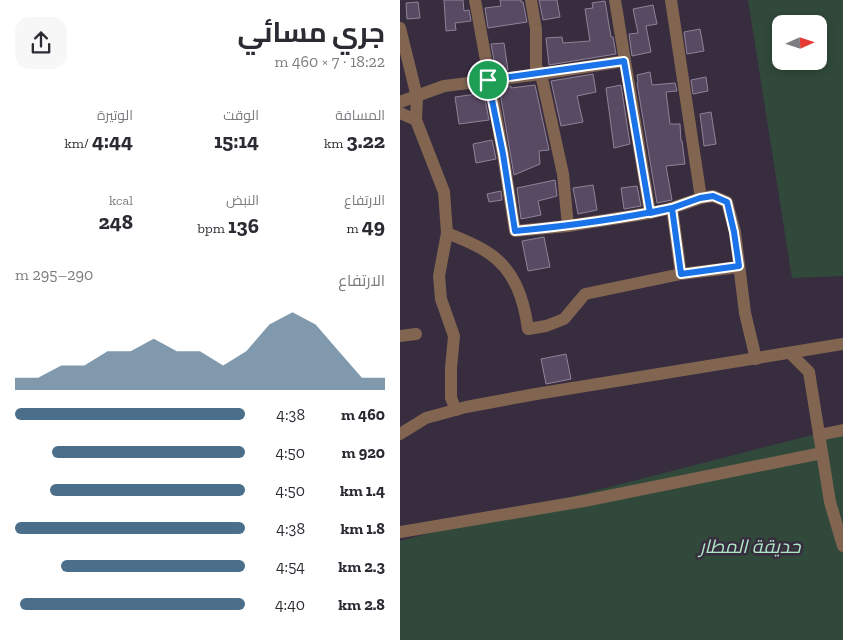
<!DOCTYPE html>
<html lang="ar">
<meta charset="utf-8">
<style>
:root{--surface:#fff;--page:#f7f7f7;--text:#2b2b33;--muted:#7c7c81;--accent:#4b6e8a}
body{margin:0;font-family:"Zilla Slab",Cairo,serif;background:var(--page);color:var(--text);direction:rtl;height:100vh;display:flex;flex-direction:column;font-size:19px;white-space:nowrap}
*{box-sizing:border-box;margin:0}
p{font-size:16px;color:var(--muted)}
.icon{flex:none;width:28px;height:28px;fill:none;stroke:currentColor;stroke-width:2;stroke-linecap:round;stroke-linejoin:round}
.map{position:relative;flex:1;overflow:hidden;direction:ltr}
.details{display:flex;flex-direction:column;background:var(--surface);width:400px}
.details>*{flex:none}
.needle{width:32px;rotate:87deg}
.tools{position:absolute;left:372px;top:15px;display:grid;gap:10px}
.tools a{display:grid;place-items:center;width:55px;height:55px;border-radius:10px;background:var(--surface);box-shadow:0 2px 8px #0003;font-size:25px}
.pin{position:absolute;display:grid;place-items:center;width:42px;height:42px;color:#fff;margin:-21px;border:2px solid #fff;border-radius:50%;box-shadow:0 1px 5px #0007}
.round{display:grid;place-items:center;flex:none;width:52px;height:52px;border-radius:15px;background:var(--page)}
.head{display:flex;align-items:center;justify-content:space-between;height:85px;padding:0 15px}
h1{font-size:28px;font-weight:700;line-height:38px}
.figures{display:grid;grid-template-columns:repeat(3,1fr);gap:8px;height:85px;padding:5px 15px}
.figures div{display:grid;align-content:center}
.figures b{font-size:21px;font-weight:700}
.figures small{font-size:14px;font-weight:400}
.figures p{font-size:14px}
.chart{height:140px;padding:10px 15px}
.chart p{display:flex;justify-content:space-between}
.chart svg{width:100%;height:90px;margin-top:5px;fill:var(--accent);opacity:.7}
ul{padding:0 15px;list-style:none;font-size:16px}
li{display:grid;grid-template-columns:80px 60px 1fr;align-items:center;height:38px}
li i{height:12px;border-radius:6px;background:var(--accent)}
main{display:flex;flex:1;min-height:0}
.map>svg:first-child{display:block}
</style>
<main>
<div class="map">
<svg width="443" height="640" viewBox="0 0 443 640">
<rect width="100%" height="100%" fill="#382d3f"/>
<g fill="#30493a" fill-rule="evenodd">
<path d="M 348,0 L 443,0 L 443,276 L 392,278 ZM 381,24 L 419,24 L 419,61 L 381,61 Z"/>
<polygon points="443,427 443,640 0,640 0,541"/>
</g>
<g fill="#594a63" stroke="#8f8398">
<polygon points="44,0 63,0 64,11 69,10 71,21 55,23 56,30 46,31"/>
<polygon points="100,0 121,0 121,2 123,2 127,22 88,28 85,8 101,6"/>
<polygon points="139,0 157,0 160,17 143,20"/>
<polygon points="205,1 211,37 213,37 216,54 149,65 146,38 162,37 163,43 190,41 185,9 193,8 192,3"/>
<polygon points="18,2 20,18 7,19 6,3"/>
<polygon points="253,5 257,24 246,26 251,52 232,56 229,34 238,33 233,9"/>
<polygon points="300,29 304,51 287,54 284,32"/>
<polygon points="104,43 108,70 96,71 91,44"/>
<polygon points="250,72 252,85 275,83 277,91 266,92 270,124 280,124 281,141 282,141 285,164 266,166 272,200 257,203 237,83 238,82 237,75"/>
<polygon points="193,74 196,92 177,96 183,122 161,126 151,81"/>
<polygon points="306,77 308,91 293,94 291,80"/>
<polygon points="135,85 149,150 139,151 140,164 114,175 99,87 111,86 111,88"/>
<polygon points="221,85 230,144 214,148 206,88"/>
<polygon points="84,93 89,120 59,124 55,97"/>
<polygon points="311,112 316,144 304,146 300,114"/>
<polygon points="92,140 96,159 76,163 73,144"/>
<polygon points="155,180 157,196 138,201 141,215 121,219 117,188"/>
<polygon points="193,185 197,210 178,214 173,188"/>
<polygon points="237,186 241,206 224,209 221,188"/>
<polygon points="101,191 102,200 89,202 87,194"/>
<polygon points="144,237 150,267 128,271 122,241"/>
<polygon points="166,354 171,379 146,384 141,359"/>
</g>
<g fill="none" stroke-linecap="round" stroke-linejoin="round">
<g stroke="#816551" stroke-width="12">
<polyline points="75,0 103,154 115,231 168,226 250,213 272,208 301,198 313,196 327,202 335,232 345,313 356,359"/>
<polyline points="131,0 136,29 136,67 141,74 163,174 168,226"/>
<polyline points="215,0 250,213"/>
<polyline points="271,0 301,198"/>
<polyline points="0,28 17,97 16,120 44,192 47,233 39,276 41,299 54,336 51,368 51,398 56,410"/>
<polyline points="0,102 44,86 141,74 224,61"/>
<polyline points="0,113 16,120"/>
<polyline points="272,208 281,274"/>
<path d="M 47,233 C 61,239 78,245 90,254 C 115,271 124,300 128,329 L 146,326 L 164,319 L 185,294 L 281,274 L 339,267"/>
<polyline points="0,336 16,334"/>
<polyline points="390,353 409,372 430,502 443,546"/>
<polyline points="0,434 26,418 66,407 136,394 443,344"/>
<polyline points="419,435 443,430"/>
<polyline points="0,532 184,501 422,453"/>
</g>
</g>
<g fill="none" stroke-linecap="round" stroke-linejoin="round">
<defs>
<path id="route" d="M 88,80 L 103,154 L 115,231 C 168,226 220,219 272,208 L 281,274 L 339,266 L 334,232 L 327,202 L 313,196 L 300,198 L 272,208 L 250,213 L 224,61 L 88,80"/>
</defs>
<use href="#route" stroke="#fff" stroke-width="10"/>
<use href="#route" stroke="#1a73e8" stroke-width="6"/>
</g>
<g text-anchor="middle" stroke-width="5" stroke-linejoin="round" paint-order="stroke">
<g font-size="19" font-style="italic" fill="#ade7c5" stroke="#382d3f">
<text x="350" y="553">حديقة المطار</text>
</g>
</g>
</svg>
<div class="tools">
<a><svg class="needle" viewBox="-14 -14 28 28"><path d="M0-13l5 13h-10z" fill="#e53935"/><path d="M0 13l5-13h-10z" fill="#7c7c81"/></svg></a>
</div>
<div class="pin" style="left:88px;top:80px;background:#1e9e55"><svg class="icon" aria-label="arrive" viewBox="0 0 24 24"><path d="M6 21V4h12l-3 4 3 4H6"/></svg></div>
</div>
<section class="details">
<div class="head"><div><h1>جري مسائي</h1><p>18:22 · 7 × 460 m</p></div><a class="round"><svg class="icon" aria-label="share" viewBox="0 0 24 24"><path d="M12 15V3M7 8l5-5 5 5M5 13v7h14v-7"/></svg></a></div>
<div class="figures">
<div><p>المسافة</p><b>3.22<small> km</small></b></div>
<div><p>الوقت</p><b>15:14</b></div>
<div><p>الوتيرة</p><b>4:44<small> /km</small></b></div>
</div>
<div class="figures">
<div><p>الارتفاع</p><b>49<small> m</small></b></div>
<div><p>النبض</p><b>136<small> bpm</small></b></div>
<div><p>kcal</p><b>248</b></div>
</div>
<div class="chart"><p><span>الارتفاع</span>290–295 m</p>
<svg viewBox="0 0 160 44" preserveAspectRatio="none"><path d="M0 44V38L10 38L20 32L30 32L40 25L50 25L60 19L70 25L80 25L90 32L100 25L110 12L120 6L130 12L140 25L150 38L160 38V44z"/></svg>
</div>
<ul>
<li><b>460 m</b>4:38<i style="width:100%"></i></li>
<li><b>920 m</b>4:50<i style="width:84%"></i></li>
<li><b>1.4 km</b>4:50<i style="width:85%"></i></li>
<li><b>1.8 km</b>4:38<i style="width:100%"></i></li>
<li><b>2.3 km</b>4:54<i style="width:80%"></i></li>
<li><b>2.8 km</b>4:40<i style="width:98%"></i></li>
</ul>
</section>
</main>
